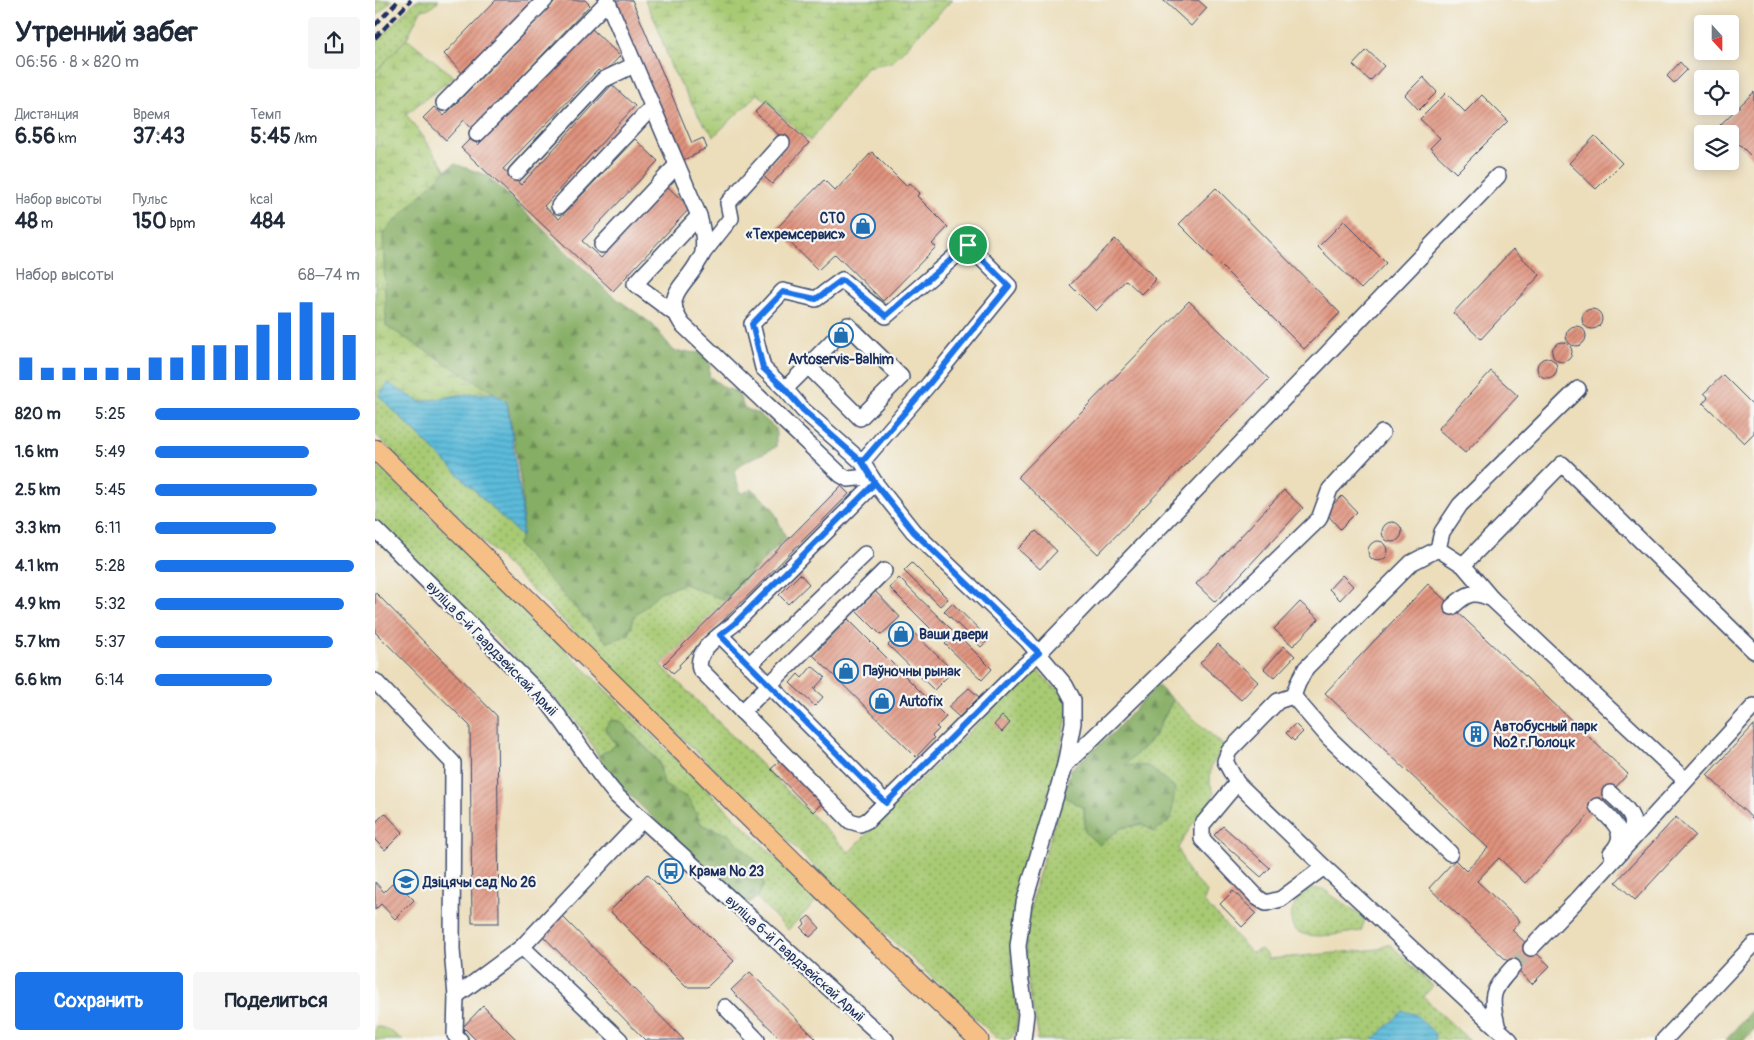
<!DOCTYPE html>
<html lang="ru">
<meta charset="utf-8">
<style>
:root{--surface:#fff;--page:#f6f6f7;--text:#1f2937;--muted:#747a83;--accent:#1a73e8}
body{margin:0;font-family:Pangolin,sans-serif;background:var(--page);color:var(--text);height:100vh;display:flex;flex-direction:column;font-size:19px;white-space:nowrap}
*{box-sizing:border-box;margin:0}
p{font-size:16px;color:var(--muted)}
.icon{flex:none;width:28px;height:28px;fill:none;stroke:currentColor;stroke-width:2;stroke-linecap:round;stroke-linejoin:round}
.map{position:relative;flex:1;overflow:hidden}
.side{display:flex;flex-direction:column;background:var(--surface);width:375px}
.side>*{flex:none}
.needle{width:32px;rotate:159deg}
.tools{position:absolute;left:1319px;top:15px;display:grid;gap:10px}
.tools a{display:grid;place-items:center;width:45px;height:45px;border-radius:5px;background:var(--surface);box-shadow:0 2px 12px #0003;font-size:25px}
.pin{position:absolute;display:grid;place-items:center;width:42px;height:42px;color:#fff;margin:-21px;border:2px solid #fff;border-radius:50%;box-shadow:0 1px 5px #0007}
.round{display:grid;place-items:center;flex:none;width:52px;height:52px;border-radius:5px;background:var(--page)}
.headline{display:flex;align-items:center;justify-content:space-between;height:85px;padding:0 15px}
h1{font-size:28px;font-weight:700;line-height:38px}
.figures{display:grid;grid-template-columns:repeat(3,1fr);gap:8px;height:85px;padding:5px 15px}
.figures div{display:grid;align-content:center}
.figures b{font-size:21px;font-weight:700}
.figures small{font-size:14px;font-weight:400}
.figures p{font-size:14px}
.chart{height:140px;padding:10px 15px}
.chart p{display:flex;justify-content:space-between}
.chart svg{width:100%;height:90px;margin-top:5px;stroke:var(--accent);stroke-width:6}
.action{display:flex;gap:10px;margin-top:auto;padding:10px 15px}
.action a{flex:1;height:58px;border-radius:5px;background:var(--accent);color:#fff;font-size:20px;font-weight:700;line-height:58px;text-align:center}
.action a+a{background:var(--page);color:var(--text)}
ul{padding:0 15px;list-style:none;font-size:16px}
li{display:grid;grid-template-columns:80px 60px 1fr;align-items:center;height:38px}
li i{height:12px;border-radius:6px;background:var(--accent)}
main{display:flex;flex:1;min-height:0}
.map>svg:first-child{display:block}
</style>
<main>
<section class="side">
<div class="headline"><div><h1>Утренний забег</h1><p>06:56 · 8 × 820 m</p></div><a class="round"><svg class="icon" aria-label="share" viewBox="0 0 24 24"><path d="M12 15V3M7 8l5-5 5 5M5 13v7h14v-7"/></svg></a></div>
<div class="figures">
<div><p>Дистанция</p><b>6.56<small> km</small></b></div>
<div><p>Время</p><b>37:43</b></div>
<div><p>Темп</p><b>5:45<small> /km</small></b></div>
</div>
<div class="figures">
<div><p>Набор высоты</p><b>48<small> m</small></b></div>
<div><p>Пульс</p><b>150<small> bpm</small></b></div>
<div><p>kcal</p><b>484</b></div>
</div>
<div class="chart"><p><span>Набор высоты</span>68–74 m</p>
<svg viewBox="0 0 160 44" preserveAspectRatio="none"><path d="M5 44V33M15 44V38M25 44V38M35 44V38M45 44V38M55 44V38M65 44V33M75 44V33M85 44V27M95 44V27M105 44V27M115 44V17M125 44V11M135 44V6M145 44V11M155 44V22"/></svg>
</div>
<ul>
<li><b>820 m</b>5:25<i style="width:100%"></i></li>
<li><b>1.6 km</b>5:49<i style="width:75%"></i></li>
<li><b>2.5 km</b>5:45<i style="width:79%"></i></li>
<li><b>3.3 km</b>6:11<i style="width:59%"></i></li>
<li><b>4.1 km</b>5:28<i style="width:97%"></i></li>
<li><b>4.9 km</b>5:32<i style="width:92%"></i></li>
<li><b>5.7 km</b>5:37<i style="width:87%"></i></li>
<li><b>6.6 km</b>6:14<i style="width:57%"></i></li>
</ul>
<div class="action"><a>Сохранить</a><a>Поделиться</a></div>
</section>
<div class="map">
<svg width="1379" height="1040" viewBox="0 0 1379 1040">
<defs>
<pattern id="grass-dots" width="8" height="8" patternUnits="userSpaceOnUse" patternTransform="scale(1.25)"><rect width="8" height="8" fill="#a8ca73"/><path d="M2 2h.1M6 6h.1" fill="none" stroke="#88a462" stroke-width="1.8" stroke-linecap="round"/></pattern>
<pattern id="forest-firs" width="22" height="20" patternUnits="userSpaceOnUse" patternTransform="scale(1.25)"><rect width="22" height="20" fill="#86ae65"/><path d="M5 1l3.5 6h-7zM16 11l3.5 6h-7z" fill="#6d8e56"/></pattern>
<pattern id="wetland-marsh" width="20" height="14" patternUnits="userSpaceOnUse" patternTransform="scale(1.25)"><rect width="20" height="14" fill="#a8ca73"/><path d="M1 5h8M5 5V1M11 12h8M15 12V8" fill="none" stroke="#88a462"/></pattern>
<pattern id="water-rules" width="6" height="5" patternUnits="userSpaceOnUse" patternTransform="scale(1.25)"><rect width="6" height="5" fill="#5bbbda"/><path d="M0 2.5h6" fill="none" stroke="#4a98b4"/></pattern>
<pattern id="building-hatch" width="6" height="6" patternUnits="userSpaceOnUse" patternTransform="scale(1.25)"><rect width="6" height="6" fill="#e0937d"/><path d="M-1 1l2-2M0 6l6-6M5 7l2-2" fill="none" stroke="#b5786a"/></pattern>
</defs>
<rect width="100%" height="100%" fill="#f6f6f2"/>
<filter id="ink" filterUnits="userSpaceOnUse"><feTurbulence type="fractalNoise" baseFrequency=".02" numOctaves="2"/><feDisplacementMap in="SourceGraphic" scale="10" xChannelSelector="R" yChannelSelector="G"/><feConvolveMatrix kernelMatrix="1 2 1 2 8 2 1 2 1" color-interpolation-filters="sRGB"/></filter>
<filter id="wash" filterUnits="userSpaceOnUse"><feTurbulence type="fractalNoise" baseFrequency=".0096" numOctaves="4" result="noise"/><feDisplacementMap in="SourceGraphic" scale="20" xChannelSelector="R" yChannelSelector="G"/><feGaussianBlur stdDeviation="1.12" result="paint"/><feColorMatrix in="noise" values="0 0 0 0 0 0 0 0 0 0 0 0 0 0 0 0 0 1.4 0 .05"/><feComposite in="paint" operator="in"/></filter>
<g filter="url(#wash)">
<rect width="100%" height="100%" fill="#ecdebb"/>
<g fill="url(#grass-dots)" stroke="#627c68">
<polygon points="0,0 17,0 0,18"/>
<polygon points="41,0 64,0 56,8 46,10 32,38 0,73 0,43"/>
<polygon points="0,392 147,537 143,546 254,635 259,617 285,592 309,584 350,600 286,665 474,852 656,670 661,669 681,689 685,685 692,699 692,716 682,763 643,901 636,946 638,983 643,1015 640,1032 636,1038 630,1040 622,1038 471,897 259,691 0,434"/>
<polygon points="0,463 443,899 413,930 382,898 389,884 354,835 327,825 313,798 289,785 284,761 245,721 236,721 242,745 223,756 210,733 196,715 87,603 0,520"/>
<path d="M 798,700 L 850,747 L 836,766 L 835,783 L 839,792 L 834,806 L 816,826 L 803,848 L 813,872 L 832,892 L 829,902 L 877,953 L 886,949 L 892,955 L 893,959 L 1004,949 L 1009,945 L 1016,945 L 1058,986 L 1048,997 L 1094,1040 L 662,1040 L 663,1033 C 658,1007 649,971 651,945 C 654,894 674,844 688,796 L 709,808 L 710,832 L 724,844 L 746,828 L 767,824 L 749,765 L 778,738 Z"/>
<path d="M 936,889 L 948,889 L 990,919 L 986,931 C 970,933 922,944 917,924 C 916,919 915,917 917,912 C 921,900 925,894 936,889 Z"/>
</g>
<g fill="url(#forest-firs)" stroke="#506e62">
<path d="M 80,164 L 113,176 L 234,293 L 277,324 L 299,351 L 326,353 L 335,363 L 334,376 L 350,388 L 363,392 L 369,408 L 384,414 L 401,429 L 401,447 L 368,463 L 359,472 L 366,494 L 377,489 L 397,507 L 411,538 L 350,600 L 309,584 L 285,592 L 259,617 L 254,635 L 232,642 L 143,546 C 156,513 138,438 132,402 L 11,326 L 8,233 L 71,170 Z"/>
<polygon points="782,685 798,700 778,738 750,765 773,766 800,788 796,819 779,832 767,824 746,828 724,845 710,832 709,808 688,796 696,769 738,733"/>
<polygon points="236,720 245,721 283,761 289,785 313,798 327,825 354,835 381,861 389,884 382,898 372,904 273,813 232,772 223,756 241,745 230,728"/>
<polygon points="1379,1007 1379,1029 1369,1040 1351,1040"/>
</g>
<g fill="url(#wetland-marsh)" stroke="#627c68">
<polygon points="270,0 577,0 517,62 492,67 435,141 383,94 339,136 326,120 296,67 282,25"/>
<polygon points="32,38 79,77 31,114 71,170 8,233 11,326 119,393 84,395 45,402 13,384 4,396 0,392 0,73"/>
</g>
<polygon fill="#a8ca73" stroke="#627c68" points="0,1026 12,1029 28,1040 0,1040"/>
<g fill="url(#water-rules)" stroke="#3b759c">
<polygon points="13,383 45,402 84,395 119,393 132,402 147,507 147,537 4,396"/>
<polygon points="1028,1011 1040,1014 1060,1034 1061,1040 998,1040"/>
</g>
<g id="blocks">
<g fill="url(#building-hatch)">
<polygon points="121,0 162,0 89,75 69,54"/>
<polygon points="181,0 210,0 215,5 97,129 89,120 71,140 48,118 59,107 69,116"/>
<polygon points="239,0 257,0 317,143 328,138 332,148 323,152 324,153 306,161"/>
<polygon points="788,0 823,0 832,8 816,26"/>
<polygon points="215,27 245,56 228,74 223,70 128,169 146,185 237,85 260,106 169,206 184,219 260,139 283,161 207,241 226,258 292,186 315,208 238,291 86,148 96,138 103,145"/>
<polygon points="992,50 1009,66 995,81 978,65"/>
<polygon points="1305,62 1312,70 1299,83 1292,76"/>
<polygon points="1048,77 1062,92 1044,110 1030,95"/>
<polygon points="1379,92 1379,159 1345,125"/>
<polygon points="1071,93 1090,112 1107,95 1133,121 1081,173 1055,148 1065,138 1045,119"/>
<polygon points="390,102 434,143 397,184 386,174 413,144 380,112"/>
<polygon points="1220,136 1247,163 1221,189 1194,163"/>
<polygon points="497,152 531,186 534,183 545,193 542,196 573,227 557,244 561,247 508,301 460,254 443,270 401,229 449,180 460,191"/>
<polygon points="841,188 965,313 929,349 804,224"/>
<polygon points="969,221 1011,263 986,289 943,247"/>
<polygon points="740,239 781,279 766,294 751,280 721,311 695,285"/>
<polygon points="1138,249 1165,275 1106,339 1078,313"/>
<polygon points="814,301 894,379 723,554 643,477"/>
<circle cx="1217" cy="319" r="10"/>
<circle cx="1201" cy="336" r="10"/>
<circle cx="1187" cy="352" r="10"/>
<circle cx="1172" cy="368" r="10"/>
<polygon points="1116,371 1143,396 1090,453 1063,429"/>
<polygon points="1348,375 1379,406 1379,433 1369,443 1328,403 1333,397 1329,393"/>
<polygon points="466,486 474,494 304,665 305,667 298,673 289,664"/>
<polygon points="909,490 928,508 840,602 821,584"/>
<polygon points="967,496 982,512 965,529 950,512"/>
<circle cx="1017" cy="532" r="10"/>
<polygon points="661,531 682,551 665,569 643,549"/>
<circle cx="1003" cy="551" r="10"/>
<polygon points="537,563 573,599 565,606 529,571"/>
<polygon points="425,574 434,584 413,604 404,595"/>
<polygon points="967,575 978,586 965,600 954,589"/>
<polygon points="524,578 577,630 567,640 515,588"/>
<polygon points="1053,584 1253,774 1150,883 1124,858 1102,881 1145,921 1137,930 1175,966 1157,984 1054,888 1080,860 1091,871 1113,848 950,693"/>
<polygon points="500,591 525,617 506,635 481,610"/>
<polygon points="0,592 122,716 124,923 97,923 95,726 0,632"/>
<polygon points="925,602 944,619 918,646 899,629"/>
<polygon points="577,603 614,639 606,647 569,611"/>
<polygon points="473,619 571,717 561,727 564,729 557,736 559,738 541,757 438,655"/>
<polygon points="532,626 578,671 559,690 513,645"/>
<polygon points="581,633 617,669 607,680 570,644"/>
<polygon points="843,644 883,682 866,700 825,663"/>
<polygon points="909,646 920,656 899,678 889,669"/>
<polygon points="437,666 450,677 439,689 448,697 440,706 415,683 423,674 427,678"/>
<polygon points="594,688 604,697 584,717 573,707"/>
<polygon points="627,716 635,723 627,732 619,725"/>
<polygon points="920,724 928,732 919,741 911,733"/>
<polygon points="1379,725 1379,820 1332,775"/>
<polygon points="407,759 449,801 438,812 396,769"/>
<polygon points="10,813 28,832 10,850 0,840 0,821 1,822"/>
<polygon points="1301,817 1320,835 1260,900 1241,882"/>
<polygon points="848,826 895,868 886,877 839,835"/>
<polygon points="272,874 359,961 332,987 311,987 235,911"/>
<polygon points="20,881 39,900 20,919 6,904 0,910 0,882 9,892"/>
<polygon points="858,891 881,913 867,927 845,904"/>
<polygon points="187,916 309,1040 270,1040 167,935"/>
<polygon points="434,916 445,928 435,937 426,928 430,924 428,921"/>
<polygon points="375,972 442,1040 407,1040 356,990"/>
<polygon points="108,1006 142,1040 101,1040 88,1027"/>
</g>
</g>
</g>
<g filter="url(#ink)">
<use href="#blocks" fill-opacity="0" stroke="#3a496c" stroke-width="1"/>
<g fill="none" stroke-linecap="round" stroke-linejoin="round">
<polyline stroke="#c2bba8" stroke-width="15" stroke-dasharray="15 8" stroke-linecap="butt" points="1138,967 1156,948"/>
<defs>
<g id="minor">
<path d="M 232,0 L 324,216 C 327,228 330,240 328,252 C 328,255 325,259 323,262 C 310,287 287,294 307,324 L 466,475 L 473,479 L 492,477 L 500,483 L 538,531 L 652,640 L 690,685 L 698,700 L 698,723 L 690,765 L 649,903 L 643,946 L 646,981 L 651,1014 L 648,1040"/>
<polyline points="69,103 170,0"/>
<polyline points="102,134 232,2"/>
<polyline points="141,173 228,80 259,65"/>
<polyline points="184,206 277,107"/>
<polyline points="227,245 302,165"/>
<polyline points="328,253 356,218 353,203 407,143"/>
<polyline points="299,313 260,284 324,216"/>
<path d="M 410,389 C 431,368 452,347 473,325 L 526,377 L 485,418 L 433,366"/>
<path d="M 487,462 L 554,384 L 634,286 L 593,245 L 511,316 L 467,280 L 441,299 L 408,291 L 377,324 L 388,368 L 410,389 L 428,410 L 487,462 L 500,483 L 359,624 C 345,635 320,650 325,669 L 475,821 L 485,824 L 493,820 L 646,668 L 664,653 L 1123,176"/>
<path d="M 0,529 L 172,701 C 197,732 216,766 242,796 L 511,1040"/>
<polyline points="1063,549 1088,565 1117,599"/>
<polyline points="1088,565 1187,464 1379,651"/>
<path d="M 1077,607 C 1092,593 1098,590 1117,599 L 1310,780"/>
<polyline points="345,635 511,803"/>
<polyline points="374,665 490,554"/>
<polyline points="0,681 78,763 77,950 81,996 147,947 267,820"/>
<polyline points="918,696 954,738 1075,853"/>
<polyline points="367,712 509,571"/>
<polyline points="690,765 944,519 955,489 1007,433"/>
<polyline points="862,783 827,825 827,839 883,898 891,903 906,899 949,867"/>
<path d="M 1235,793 C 1250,808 1269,819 1249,839"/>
<path d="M 1222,806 C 1237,821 1256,833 1236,853"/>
<polyline points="147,947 245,1040"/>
<polyline points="1156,948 1203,899 1379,706"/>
<polyline points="81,996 80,1035 85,1040"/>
<polyline points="350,1007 382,1040"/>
<path d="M 1123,1029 C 1115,995 1115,992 1138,967"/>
<polyline points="1135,1040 949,867 862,783 850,761 854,751 903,701 918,696 923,683 931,668 1036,563 1063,549 1067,532 1085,505 1203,389"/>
<polyline points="1289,1040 1379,944"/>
</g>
<polyline id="major" points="0,449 477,919 604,1040"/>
</defs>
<use href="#minor" stroke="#3a496c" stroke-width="18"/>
<use href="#major" stroke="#3a496c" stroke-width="21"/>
<use href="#minor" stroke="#fff" stroke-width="15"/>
<use href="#major" stroke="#f5bf86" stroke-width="19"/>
<g stroke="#1b2f5e" stroke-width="4" stroke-dasharray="8 4" stroke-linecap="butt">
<polyline points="0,25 24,0"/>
<polyline points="0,38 36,0"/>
</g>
</g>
</g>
<g fill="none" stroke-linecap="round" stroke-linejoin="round" filter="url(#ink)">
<defs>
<polyline id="route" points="593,245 634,286 554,384 487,462 500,483 538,531 664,653 646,668 511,803 345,635 359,624 500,483 487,462 428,410 410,389 388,368 377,324 408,292 441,299 467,280 511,316 593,245"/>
</defs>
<use href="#route" stroke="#fff" stroke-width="10"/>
<use href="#route" stroke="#1a73e8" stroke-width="6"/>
</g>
<defs>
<symbol id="shop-ring" viewBox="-11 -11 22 22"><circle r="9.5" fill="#f6f6f2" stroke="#1f6fb2" stroke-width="1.5"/><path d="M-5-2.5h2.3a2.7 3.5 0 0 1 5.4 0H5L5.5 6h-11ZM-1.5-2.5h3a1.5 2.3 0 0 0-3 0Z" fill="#1f6fb2"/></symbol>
<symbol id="building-ring" viewBox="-11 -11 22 22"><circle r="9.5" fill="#f6f6f2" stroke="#1f6fb2" stroke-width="1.5"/><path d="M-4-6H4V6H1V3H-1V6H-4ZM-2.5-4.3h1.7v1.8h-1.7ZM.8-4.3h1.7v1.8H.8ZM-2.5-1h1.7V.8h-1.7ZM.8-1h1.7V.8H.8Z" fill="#1f6fb2"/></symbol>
<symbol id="bus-ring" viewBox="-11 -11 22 22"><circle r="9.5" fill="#f6f6f2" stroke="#1f6fb2" stroke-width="1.5"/><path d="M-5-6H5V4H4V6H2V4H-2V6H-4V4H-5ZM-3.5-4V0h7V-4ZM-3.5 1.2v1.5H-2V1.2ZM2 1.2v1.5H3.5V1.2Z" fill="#1f6fb2"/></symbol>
<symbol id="school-ring" viewBox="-11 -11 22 22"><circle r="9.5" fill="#f6f6f2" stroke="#1f6fb2" stroke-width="1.5"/><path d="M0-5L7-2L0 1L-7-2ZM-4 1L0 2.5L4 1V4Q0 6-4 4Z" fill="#1f6fb2"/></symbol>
</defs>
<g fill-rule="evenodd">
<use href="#shop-ring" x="474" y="212" width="28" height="28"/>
<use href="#shop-ring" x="452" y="321" width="28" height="28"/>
<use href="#shop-ring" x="512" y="620" width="28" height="28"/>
<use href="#shop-ring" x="457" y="657" width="28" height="28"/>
<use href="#shop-ring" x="493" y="687" width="28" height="28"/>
<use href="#building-ring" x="1087" y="720" width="28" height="28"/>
<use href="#bus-ring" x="282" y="857" width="28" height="28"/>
<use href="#school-ring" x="17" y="868" width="28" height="28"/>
</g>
<g text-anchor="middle" stroke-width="4.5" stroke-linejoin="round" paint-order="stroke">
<g font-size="14" font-weight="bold" fill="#1b2f5e" stroke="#f6f6f2" text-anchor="start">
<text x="470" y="223" text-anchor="end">СТО<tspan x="470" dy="16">«Техремсервис»</tspan></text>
<text x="466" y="364" text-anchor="middle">Avtoservis-Balhim</text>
<text x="544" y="639">Ваши двери</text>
<text x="488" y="676">Паўночны рынак</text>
<text x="524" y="706">Autofix</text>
<text x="1118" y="731">Автобусный парк<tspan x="1118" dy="16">№2 г.Полоцк</tspan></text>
<text x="314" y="876">Крама № 23</text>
<text x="48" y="887">Дзіцячы сад № 26</text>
</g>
<g font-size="14" fill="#1b2f5e" stroke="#f6f6f2">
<text transform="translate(117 648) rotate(46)" y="5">вуліца 6-й Гвардзейскай Арміі</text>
<text transform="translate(420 958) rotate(42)" y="5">вуліца 6-й Гвардзейскай Арміі</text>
</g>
</g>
</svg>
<div class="tools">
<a><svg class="needle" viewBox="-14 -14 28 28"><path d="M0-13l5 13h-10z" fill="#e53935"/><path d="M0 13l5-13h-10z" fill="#747a83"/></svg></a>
<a><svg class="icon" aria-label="locate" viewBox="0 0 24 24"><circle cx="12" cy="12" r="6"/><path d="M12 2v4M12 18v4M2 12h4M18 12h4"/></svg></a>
<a><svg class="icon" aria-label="layers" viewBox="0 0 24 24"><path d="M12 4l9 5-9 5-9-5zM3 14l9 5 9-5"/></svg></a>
</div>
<div class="pin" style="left:593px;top:245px;background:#1e9e55"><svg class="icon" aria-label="arrive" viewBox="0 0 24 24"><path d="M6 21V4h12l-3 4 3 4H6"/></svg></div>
</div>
</main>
